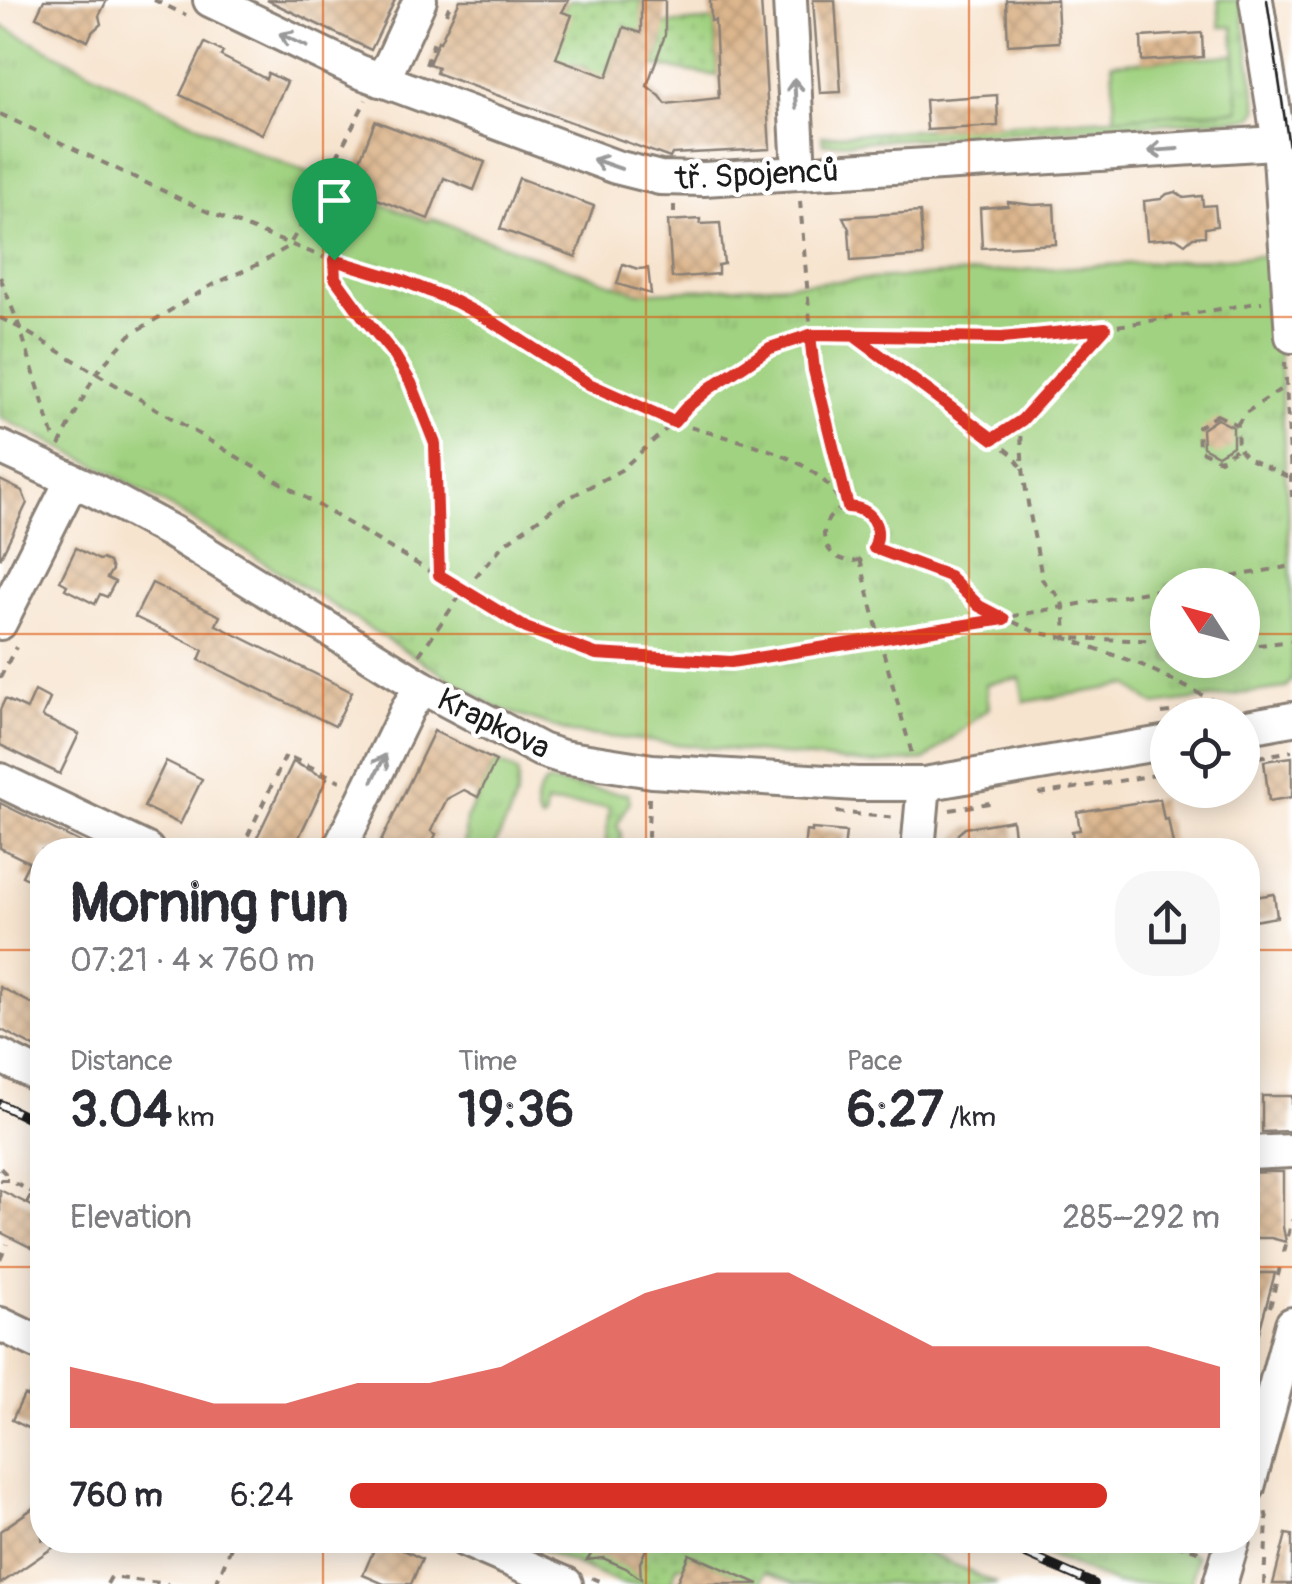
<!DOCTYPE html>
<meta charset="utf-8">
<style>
:root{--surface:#fff;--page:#f7f7f7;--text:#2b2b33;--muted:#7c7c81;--accent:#d93025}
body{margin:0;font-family:Pangolin,sans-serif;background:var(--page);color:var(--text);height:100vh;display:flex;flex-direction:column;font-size:38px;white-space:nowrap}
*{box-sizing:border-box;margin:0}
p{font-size:32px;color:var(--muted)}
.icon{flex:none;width:55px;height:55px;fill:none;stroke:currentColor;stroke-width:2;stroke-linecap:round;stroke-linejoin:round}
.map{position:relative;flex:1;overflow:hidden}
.panel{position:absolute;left:30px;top:838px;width:1230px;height:715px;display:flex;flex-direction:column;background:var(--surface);border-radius:40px;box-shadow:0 5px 25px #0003}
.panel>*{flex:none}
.needle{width:65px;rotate:306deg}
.buttons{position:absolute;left:1150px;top:568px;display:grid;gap:20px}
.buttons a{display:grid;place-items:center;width:110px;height:110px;border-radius:50%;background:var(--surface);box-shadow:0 5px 25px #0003;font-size:50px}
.pin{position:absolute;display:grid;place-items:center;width:85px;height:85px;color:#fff;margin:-102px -42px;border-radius:50% 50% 50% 0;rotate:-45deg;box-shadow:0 0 10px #0007}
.pin .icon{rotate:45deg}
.round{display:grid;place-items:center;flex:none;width:105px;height:105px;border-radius:40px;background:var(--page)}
.headline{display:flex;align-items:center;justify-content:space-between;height:170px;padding:0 40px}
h1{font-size:55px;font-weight:800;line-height:75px}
.stats{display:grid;grid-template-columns:repeat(3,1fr);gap:15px;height:170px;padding:10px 40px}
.stats div{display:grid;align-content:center}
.stats b{font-size:50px;font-weight:800}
.stats small{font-size:28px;font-weight:400}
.stats p{font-size:28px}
.chart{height:280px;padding:20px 40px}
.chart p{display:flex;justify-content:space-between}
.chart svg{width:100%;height:180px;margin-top:10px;fill:var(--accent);opacity:.7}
ul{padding:0 40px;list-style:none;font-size:32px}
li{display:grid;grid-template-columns:160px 120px 1fr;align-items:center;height:75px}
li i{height:25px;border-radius:12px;background:var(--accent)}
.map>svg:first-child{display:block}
</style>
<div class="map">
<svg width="1292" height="1584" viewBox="0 0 1292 1584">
<defs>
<pattern id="grass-tufts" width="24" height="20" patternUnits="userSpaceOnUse" patternTransform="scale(2.5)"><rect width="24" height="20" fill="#a1d281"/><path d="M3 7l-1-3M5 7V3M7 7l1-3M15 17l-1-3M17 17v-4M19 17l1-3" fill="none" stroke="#8ab46f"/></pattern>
<pattern id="garden-dots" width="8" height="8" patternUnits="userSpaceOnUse" patternTransform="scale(2.5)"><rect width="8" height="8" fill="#a1d281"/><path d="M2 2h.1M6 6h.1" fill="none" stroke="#8ab46f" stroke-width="1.8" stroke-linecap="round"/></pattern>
<pattern id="building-cross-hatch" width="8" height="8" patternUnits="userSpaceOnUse" patternTransform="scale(2.5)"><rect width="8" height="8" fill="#dcb68d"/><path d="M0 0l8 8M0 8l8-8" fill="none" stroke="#bc9c79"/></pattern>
</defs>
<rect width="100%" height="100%" fill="#fff"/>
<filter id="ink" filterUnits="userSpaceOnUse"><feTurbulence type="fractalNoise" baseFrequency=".01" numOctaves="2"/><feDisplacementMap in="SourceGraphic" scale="20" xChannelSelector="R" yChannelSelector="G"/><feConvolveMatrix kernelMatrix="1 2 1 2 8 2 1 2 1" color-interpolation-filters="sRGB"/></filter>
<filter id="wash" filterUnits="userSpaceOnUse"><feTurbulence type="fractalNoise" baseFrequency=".0048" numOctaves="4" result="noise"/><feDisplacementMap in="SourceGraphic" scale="40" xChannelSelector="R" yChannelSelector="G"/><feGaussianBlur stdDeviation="2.25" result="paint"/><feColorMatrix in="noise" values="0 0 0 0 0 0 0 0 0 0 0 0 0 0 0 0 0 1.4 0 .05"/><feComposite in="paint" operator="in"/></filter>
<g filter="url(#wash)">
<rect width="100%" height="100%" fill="#f7e4cf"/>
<g fill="url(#grass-tufts)" stroke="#5e774e" stroke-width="2.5" fill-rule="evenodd">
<polygon points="1218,0 1240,0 1258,109 1252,118 823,144 822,136 1238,110 1233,27 1220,27"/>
<path d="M 0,25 L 156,105 L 255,152 L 347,187 L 347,191 L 429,222 L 431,218 L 479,237 L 639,293 L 1274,255 L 1292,595 L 1292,680 L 1285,688 L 1155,705 L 1128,685 L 1024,702 L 1020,678 L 986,684 L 989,708 L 925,760 L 869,764 L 571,733 L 495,707 L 265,563 L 112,473 L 0,417 ZM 1168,585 L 1242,585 L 1242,660 L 1168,660 Z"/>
<polygon points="1250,125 1251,127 1257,127 1261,132 823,156"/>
<path d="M 496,761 L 517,772 C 523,796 502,828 493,850 L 464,850 L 466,819 Z"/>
<path d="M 547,782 L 628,794 L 630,802 L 617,825 L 621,833 L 621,847 L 630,850 L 605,850 L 609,807 L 546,804 L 544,819 L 541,820 C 532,807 536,792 547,782 Z"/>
<polygon points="1014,1540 1147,1540 1191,1553 1196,1556 1196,1560 1191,1584 1116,1584"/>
</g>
<g fill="url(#garden-dots)" stroke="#5e774e" stroke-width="2.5">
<polygon points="569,0 641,0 641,13 665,24 715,20 718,76 654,66 663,40 625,27 605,81 586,74 587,69 574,64 554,62 562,12"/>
<polygon points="520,1540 898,1540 998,1584 796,1584 766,1572 760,1584 756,1582 754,1584 690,1554 684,1567 678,1565 671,1582 675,1584 621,1584"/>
</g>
<polygon fill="#a1d281" stroke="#5e774e" stroke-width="2.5" points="1235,55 1239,110 1115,118 1112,63"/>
<g id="blocks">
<g fill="url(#building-cross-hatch)">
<polygon points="44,0 107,0 99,16 101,24 92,32 88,41 36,17"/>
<polygon points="267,0 395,0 371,50"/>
<polygon points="460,0 569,0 562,12 572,15 556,58 607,77 624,27 641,33 641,0 665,0 665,35 647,86 660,96 666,104 719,98 715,20 711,21 710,0 761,0 770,149 672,154 670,158 436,73 438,67 429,64 438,41 440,42"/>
<polygon points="813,0 835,0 841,92 820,93"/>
<polygon points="1006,0 1057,0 1059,42 1008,45"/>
<polygon points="1202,33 1203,57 1142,61 1141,37"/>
<polygon points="205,43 223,52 221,56 266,79 268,73 287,82 262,134 180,95"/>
<polygon points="997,95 998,126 927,130 925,100"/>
<polygon points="375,121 485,162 474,190 444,178 428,219 349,188"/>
<polygon points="519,178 594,206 576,257 500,229"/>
<polygon points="1176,192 1184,198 1202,196 1203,206 1215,205 1217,226 1205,228 1205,236 1193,237 1185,244 1176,238 1147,240 1144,201 1161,199 1167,194"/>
<polygon points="1008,202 1033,205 1054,204 1056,244 982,248 980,208 1008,206"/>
<polygon points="920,212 923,256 851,261 849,229 843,217"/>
<polygon points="700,219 700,224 720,223 724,264 718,265 718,274 672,278 668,221"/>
<polygon points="623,264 638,269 648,268 651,294 617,284"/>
<polygon points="1217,419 1233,427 1233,446 1218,455 1203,447 1202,429"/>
<polygon points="0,480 22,491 27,503 0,559"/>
<polygon points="76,548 99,560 102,559 109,562 112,570 107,578 115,582 107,597 100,594 95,604 65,589 67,585 60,581"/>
<polygon points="152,583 220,616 216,625 352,692 335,726 199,660 203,650 135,617"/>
<polygon points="35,691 50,699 42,717 79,734 60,774 0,745 0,710 5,699 27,709"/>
<polygon points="434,731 496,761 478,797 464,790 447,799 431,831 436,834 429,850 377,850"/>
<polygon points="1292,757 1292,797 1269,801 1264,761"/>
<polygon points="166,761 202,779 180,824 144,807"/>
<polygon points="293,762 327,778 293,850 251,850"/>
<polygon points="1160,799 1164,820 1168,819 1174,850 1075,850 1072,831 1080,830 1077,812"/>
<polygon points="0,803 96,850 42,850 42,886 22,876 29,862 0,848"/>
<polygon points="1012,820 1016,850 956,850 958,834 965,828"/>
<polygon points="812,829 846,832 844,850 804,850 806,831 812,832"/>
<polygon points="1274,894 1277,917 1248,922 1248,898"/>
<polygon points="0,987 42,1009 42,1051 0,1029"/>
<polygon points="1262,1096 1292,1096 1292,1131 1262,1132"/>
<polygon points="1269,1172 1283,1172 1283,1227 1286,1242 1271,1238 1248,1238 1248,1173"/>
<polygon points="0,1190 42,1211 42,1253 0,1232"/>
<polygon points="1248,1273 1275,1273 1253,1354 1248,1353"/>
<polygon points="42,1366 42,1435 12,1420 24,1395 28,1397"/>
<polygon points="42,1502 42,1540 64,1540 0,1584 0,1531"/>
<polygon points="1286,1534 1292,1535 1292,1584 1273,1584"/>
<polygon points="378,1540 383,1540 422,1559 411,1584 384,1584 363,1575"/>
<polygon points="601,1540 650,1540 640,1563 641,1579 626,1568 603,1558 587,1560"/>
<polygon points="689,1554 759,1584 676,1584"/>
</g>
</g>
</g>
<g filter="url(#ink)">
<use href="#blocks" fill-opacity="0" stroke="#8a8076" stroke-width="2.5"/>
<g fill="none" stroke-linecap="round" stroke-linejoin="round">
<defs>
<g id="minor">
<polyline points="210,0 358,71 616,167 660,178 704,179 1292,142"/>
<polyline points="790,0 799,172"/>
<polyline points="1256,0 1279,143 1292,336"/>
<polyline points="380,80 391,63 420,0"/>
<polyline points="0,447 96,491 172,532 422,687 541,750 563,757 652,771 857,784 924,784 1168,742"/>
<polyline points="0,623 72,480"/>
<polyline points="1242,728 1292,719"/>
<polyline points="0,780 147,850"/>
<polyline points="339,850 408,708 422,687"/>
<polyline points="918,850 924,784"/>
<polyline points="0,1056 42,1077"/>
<polyline points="1248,1153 1292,1151"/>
<polyline points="0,1324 42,1344"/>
<polyline points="1248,1487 1292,1324"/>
<polyline points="465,1540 566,1584"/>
<polyline points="1220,1584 1233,1540"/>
</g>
</defs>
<use href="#minor" stroke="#8a8076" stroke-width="38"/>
<g stroke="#8a8076" stroke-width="4" stroke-dasharray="8 8" stroke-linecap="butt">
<polyline points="154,0 186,15"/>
<polyline points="446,14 452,0"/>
<polyline points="426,65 436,36"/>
<path d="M 0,114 L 208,212 L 333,261 L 401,280 L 455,302 L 488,319 L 589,384 L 674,422 C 702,389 751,352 792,340 C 816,332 843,334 868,335 C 913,336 960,341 1005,338 C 1091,333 1177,316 1262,302"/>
<polyline points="800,201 814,370 848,507"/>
<polyline points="674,205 674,217"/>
<polyline points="333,261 335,277 364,318 395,355 411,383 435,444 439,575"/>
<polyline points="0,277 20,328 55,442"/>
<polyline points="0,318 20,328 525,628 596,653 731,662 880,640 1168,588"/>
<polyline points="853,335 993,439"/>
<polyline points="1285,362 1292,497"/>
<polygon points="1217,415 1237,425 1238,448 1220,460 1199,450 1198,427"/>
<path d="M 1022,420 C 1018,473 1034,528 1042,579 C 1047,587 1057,593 1061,600 C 1066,611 1065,627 1066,638 L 1142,665 L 1220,704"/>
<polyline points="1237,425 1244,414 1281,389 1286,389"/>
<polyline points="59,446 96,373 130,335 212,285 259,264 288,247 305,219 366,100"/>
<polyline points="1239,449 1247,458 1286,476 1291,476"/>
<polyline points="1021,466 1012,454 993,439 1022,420 1104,329"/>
<circle cx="851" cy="534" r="27"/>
<polyline points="874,548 949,576 979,606 1035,632 1066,638 1168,641"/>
<polyline points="860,559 880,640 912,754"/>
<polyline points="1185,585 1292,566"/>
<polyline points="1242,647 1292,641"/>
<path d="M 419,655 L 464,590 L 504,544 L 563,501 L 621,470 L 674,422 C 725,440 790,445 830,487 C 835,493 839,501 843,508"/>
<polyline points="0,678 16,647"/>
<polyline points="1162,713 1228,704"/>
<polyline points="1242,760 1292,751"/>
<polyline points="1039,794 1168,773"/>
<polyline points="649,798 648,836 652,850"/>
<polyline points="950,810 995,802"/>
<polyline points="836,812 896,818"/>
<polyline points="241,850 286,755 340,781"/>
<polyline points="0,1168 5,1173 6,1180"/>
<polyline points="0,1180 9,1180 42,1197"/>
<polyline points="27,1203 33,1192"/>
<polyline points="1284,1252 1292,1220"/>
<polyline points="0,1259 7,1244"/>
<polyline points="1270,1307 1281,1263"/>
<polyline points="1160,1540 1202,1552"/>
<polyline points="592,1578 606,1584"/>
<polyline points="107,1584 111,1577 168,1584"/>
<polyline points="216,1584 234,1540"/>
<polyline points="1264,1584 1267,1519 1264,1506"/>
</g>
<use href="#minor" stroke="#fff" stroke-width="32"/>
<polyline stroke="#1c1c1c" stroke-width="2.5" points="1267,0 1292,167"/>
<defs>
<g id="rail">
<polyline points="0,1104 42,1125"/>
<polyline points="994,1540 1094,1584"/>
</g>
</defs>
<use href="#rail" stroke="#1c1c1c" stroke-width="10"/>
<use href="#rail" stroke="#fff" stroke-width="6" stroke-dasharray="19" stroke-linecap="butt"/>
</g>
<defs><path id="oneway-shaft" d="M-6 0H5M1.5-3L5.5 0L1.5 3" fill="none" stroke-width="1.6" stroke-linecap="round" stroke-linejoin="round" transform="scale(2.5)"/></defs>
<g stroke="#999">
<use href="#oneway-shaft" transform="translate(293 40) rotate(-154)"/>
<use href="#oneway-shaft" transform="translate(795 93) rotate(-93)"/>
<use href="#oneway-shaft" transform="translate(1163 150) rotate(176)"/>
<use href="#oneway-shaft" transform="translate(607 164) rotate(-161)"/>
<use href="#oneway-shaft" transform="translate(379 768) rotate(-64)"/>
</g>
</g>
<g fill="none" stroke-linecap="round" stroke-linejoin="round" filter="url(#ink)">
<defs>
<path id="route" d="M 334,260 L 335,278 L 364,318 L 395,356 L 411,383 L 435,444 L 439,575 L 526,628 L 596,654 L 731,662 L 1004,619 L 979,606 L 949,576 L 874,548 C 883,526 871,508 848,507 L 814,370 L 810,335 L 1002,338 L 1105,328 L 1022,420 L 993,439 L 853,335 L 810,335 L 770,348 L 710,388 L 686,408 L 674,422 L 589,384 L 488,319 L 456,302 L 401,280 L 334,260"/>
</defs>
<use href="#route" stroke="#fff" stroke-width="20"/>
<use href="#route" stroke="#d93025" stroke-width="12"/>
</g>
<path fill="none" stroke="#de560d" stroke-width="2.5" stroke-opacity="0.55" d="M 323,0 L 323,850M 646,0 L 646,850M 969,0 L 969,850M 0,317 L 1292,317M 0,634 L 1168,634M 1242,634 L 1292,634M 0,950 L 42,950M 1248,950 L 1292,950M 0,1267 L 42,1267M 1248,1267 L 1292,1267M 323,1540 L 323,1584M 646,1540 L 646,1584M 969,1540 L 969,1584"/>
<g text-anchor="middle" stroke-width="9" stroke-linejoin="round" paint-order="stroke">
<g font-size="32" fill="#1c1c1c" stroke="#fff">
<text transform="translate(757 174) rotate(-3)" y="11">tř. Spojenců</text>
<text transform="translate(494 723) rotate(26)" y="11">Krapkova</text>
</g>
</g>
</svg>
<div class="buttons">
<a><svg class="needle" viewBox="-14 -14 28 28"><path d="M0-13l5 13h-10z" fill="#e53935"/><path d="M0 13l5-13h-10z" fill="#7c7c81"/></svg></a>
<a><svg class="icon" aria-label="locate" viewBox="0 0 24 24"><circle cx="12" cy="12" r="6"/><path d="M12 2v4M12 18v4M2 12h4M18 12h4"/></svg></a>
</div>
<div class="pin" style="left:334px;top:260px;background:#1e9e55"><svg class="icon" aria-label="arrive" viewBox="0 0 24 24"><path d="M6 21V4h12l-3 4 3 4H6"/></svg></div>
<section class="panel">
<div class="headline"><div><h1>Morning run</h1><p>07:21 · 4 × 760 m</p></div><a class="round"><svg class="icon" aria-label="share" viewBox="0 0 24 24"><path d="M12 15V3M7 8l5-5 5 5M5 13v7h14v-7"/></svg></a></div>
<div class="stats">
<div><p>Distance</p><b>3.04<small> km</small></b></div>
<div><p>Time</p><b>19:36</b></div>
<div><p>Pace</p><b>6:27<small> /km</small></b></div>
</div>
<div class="chart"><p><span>Elevation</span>285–292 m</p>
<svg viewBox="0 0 160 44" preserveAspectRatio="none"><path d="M0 44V29L10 33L20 38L30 38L40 33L50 33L60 29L70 20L80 11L90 6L100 6L110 15L120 24L130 24L140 24L150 24L160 29V44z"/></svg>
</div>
<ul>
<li><b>760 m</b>6:24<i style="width:87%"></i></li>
</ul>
</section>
</div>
